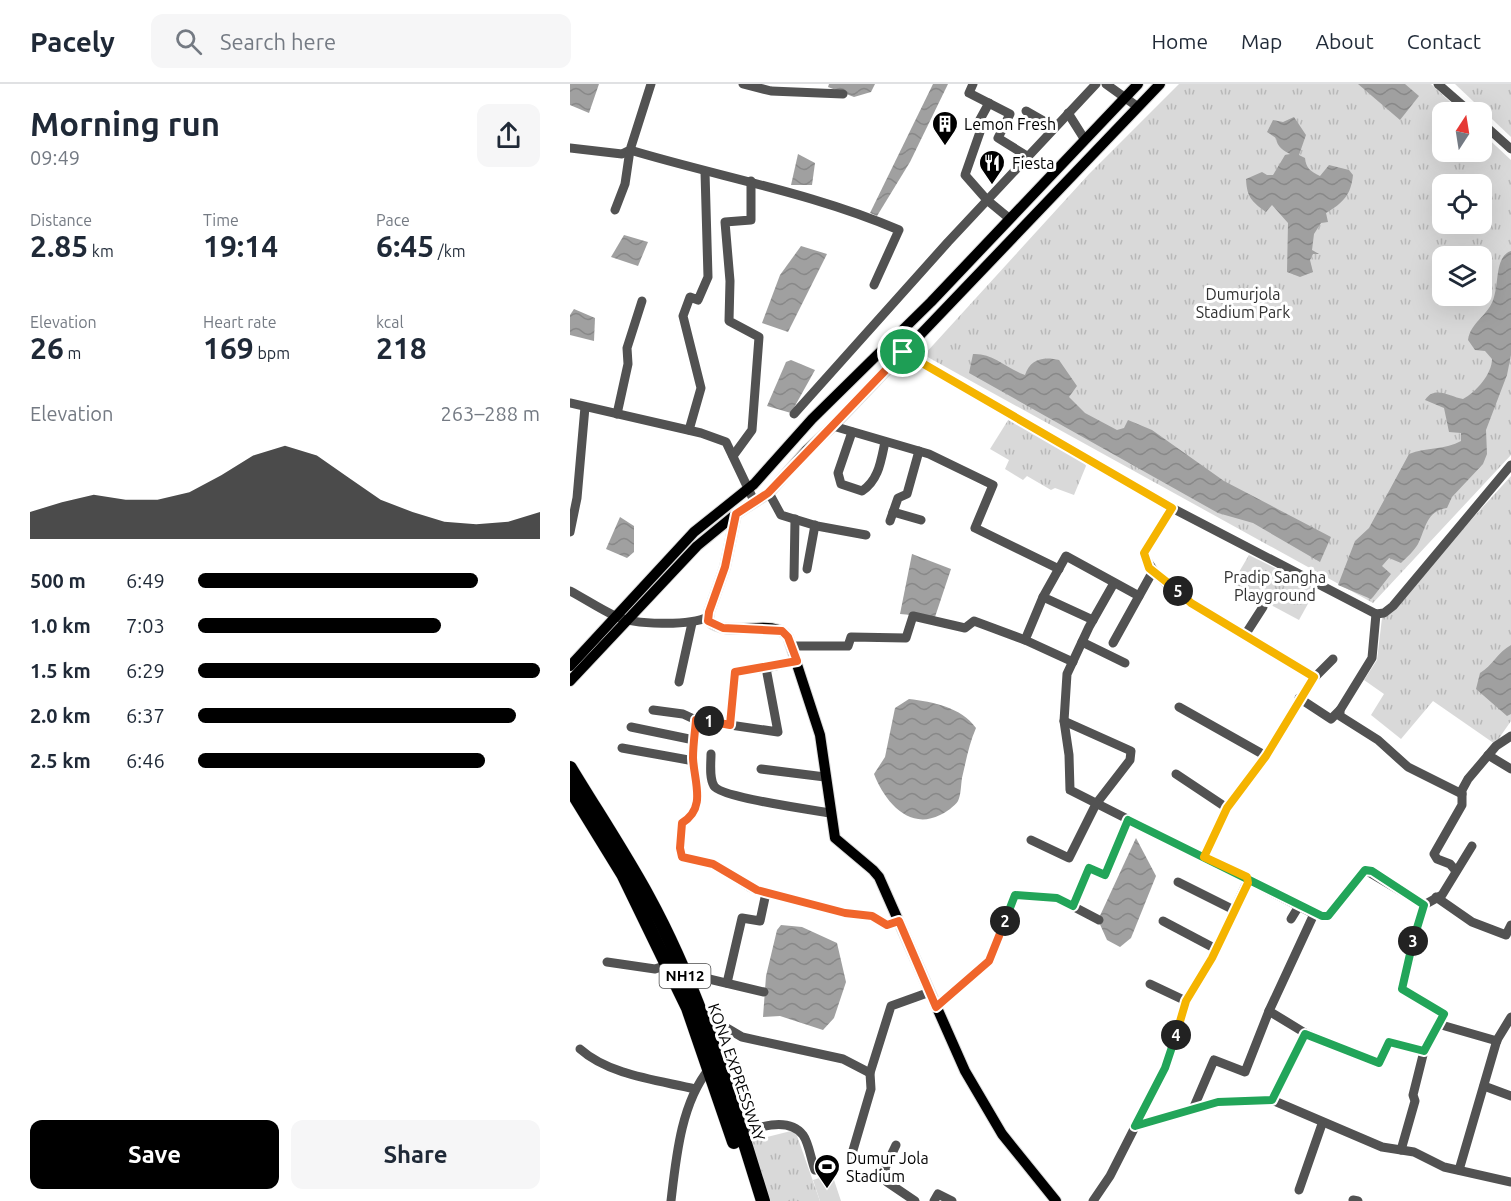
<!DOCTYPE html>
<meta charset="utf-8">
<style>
:root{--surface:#fff;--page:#f6f6f7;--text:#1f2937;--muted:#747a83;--line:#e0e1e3;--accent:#000}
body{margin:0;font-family:Ubuntu,sans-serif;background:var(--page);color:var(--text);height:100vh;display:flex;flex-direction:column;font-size:22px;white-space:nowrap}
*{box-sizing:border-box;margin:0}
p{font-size:20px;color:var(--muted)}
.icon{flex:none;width:33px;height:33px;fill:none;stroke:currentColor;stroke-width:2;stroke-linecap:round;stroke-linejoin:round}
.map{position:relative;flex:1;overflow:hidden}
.side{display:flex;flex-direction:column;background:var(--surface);width:570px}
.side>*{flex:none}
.needle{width:39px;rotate:12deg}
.tools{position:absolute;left:862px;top:18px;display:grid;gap:12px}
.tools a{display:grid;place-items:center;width:60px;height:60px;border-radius:12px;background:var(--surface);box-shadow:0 6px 24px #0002;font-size:30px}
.pin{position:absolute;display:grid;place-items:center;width:51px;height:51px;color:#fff;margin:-26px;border:3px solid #fff;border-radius:50%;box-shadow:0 2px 6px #0007}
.km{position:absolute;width:30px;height:30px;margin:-15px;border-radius:50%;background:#222;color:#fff;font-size:16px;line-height:30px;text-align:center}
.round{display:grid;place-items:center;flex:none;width:63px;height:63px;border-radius:12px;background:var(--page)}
.headline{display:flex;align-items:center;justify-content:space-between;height:102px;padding:0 30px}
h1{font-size:33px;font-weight:700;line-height:45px}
.figures{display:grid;grid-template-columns:repeat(3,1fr);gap:9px;height:102px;padding:6px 30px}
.figures div{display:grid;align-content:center}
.figures b{font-size:30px;font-weight:700}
.figures small{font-size:16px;font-weight:400}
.figures p{font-size:16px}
.chart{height:168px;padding:12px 30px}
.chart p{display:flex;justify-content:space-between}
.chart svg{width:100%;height:108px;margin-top:6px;fill:var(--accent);opacity:.7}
.cta{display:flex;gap:12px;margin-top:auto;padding:12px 30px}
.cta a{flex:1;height:69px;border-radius:12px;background:var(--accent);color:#fff;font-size:24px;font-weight:700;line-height:69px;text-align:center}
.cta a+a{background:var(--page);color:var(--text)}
ul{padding:0 30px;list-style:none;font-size:20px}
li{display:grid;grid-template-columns:96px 72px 1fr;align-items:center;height:45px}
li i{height:15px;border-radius:8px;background:var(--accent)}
header{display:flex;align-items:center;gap:36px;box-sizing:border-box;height:84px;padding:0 30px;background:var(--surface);border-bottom:2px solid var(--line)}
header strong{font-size:28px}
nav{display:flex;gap:33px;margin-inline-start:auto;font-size:21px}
.search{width:420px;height:54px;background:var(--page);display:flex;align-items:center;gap:15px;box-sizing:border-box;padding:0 21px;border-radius:12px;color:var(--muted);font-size:22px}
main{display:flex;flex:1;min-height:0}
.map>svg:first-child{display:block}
</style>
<header>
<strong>Pacely</strong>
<div class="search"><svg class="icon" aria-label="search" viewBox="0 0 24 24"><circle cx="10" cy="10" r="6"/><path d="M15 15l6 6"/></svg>Search here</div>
<nav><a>Home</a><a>Map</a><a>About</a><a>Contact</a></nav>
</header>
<main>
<section class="side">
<div class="headline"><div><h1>Morning run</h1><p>09:49</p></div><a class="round"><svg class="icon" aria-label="share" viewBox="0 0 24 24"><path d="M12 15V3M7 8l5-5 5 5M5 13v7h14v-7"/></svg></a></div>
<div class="figures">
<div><p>Distance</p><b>2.85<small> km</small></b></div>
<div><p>Time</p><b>19:14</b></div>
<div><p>Pace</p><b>6:45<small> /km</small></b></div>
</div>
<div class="figures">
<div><p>Elevation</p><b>26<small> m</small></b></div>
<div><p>Heart rate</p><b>169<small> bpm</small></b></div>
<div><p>kcal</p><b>218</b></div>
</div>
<div class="chart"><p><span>Elevation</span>263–288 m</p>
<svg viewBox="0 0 160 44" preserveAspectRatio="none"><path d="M0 44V33L10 29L20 26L30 28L40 28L50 25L60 18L70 10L80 6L90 10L100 19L110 28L120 33L130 37L140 38L150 37L160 33V44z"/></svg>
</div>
<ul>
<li><b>500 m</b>6:49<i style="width:82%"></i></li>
<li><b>1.0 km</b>7:03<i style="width:71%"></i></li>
<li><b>1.5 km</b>6:29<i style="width:100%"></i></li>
<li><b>2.0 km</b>6:37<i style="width:93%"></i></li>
<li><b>2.5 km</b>6:46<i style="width:84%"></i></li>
</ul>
<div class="cta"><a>Save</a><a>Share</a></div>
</section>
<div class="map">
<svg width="941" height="1117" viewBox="0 0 941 1117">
<defs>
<pattern id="park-tufts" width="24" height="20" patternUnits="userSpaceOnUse" patternTransform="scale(1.5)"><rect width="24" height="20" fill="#d9d9d9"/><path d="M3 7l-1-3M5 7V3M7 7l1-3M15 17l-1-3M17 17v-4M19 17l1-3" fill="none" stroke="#b8b8b8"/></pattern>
<pattern id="water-waves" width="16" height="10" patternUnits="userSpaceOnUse" patternTransform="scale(1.5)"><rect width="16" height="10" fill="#a0a0a0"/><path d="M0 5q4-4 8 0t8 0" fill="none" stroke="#888"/></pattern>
</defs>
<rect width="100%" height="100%" fill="#fff"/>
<polygon fill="#d9d9d9" points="262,1090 271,1117 250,1117 243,1096"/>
<g fill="url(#park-tufts)" fill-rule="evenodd">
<path d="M 609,0 L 861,0 L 891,28 L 873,28 L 873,68 L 912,68 L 912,49 L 941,76 L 941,371 L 803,519 L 354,271 L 519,90 ZM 873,100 L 912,100 L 912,140 L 873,140 ZM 873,172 L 912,172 L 912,212 L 873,212 Z"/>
<polygon points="885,0 941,0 941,53"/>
<polygon points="440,333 514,376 516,382 504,411 485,404 481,406 457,392 453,396 435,385 439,376 420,365"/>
<polygon points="941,392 941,637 925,660 863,617 831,655 801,631 814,610 794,596 807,576 812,534"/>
<polygon points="679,471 743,503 745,507 729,536 662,500"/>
<polygon points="225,1046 250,1117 199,1117 177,1058"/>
</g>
<g fill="url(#water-waves)">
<polygon points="0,0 29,0 19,29 0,21"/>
<polygon points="259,0 305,0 301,8 284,13 258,3"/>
<polygon points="363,0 378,0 340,78 307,132 300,129"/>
<polygon points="788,0 835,0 849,12 830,36"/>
<path d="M 724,33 L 736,51 L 729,71 L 735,74 C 736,84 740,87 750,92 L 759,81 L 779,86 L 783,91 C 781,111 773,119 756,129 L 758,138 L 751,139 L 744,150 L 742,166 L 749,170 L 743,170 L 740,176 L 743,188 L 730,193 L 717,188 L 718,139 L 702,121 L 696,128 C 681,117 677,113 676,95 L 692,88 L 697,91 L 703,91 L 715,71 L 720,70 C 714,67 707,63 706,54 L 697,48 L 703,36 L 713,38 Z"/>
<polygon points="228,70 245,79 242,101 221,101"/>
<polygon points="54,151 78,158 68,182 41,173"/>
<polygon points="231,162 257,170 218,248 192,239 210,191"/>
<path d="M 941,167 L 941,271 L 937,291 L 916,346 L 917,370 L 913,380 L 882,413 L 877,424 C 856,427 856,444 848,460 C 844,467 837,473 831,479 L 819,474 L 812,482 L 821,490 L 803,513 L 801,515 L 768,501 L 785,457 L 799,444 L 839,370 C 856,363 876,366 891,357 L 891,349 L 879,348 L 874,324 L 855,316 C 865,301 880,313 893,315 C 906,308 922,290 922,275 L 915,267 L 905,266 L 898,256 C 901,237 919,232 924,213 C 929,199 925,172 941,167 Z"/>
<polygon points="4,225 25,234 24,257 0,251 0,231"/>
<path d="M 403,270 C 423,269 436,284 455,291 C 460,275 474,272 489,276 L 507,302 L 499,313 L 515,329 L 547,346 L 554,344 L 558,336 L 582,346 L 654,397 L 761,453 L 750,478 L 683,439 L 648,429 L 399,289 Z"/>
<polygon points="221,276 245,286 221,329 197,322 216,278"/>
<polygon points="50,433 64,442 64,468 57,474 36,465"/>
<polygon points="342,470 381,485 365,533 330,530"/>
<path d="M 941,561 L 941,630 L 937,632 L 906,605 L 910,589 C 922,582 928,568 941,561 Z"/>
<path d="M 339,615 C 363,618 391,623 406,644 C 399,660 396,677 392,694 C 391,700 391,711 388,717 C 385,722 375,729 370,731 C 338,747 314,716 304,690 L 315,673 L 325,624 Z"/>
<polygon points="566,754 586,792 561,854 550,863 537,856 528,836"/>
<polygon points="211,841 232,843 267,859 276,898 264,934 253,946 210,932 193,933 196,892 207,846"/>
</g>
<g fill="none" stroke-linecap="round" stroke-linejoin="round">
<defs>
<g id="major">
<path d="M 166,430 L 155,483 L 139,528 L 139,537 C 158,556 203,532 218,553 L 250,651 L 265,754 L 303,786 L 309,793 L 395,987 L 432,1050 L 486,1117"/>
<polyline points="0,582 124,448 184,400 242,335 361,218 568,0"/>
<polyline points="0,597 127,462 166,430 199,409 236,367 263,342 590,0"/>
</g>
<g id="highway">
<path d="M 0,684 C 26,727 54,769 78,813 C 130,908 161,1015 193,1117"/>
<polyline points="0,704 53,790 118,924 164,1058"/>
</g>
</defs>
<use href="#major" stroke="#dbdbdb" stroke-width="12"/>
<use href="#highway" stroke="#dbdbdb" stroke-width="15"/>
<g stroke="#525252" stroke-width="9">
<polyline points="173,0 201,7 273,10"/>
<polyline points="403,0 399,9 440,30 428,54 457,72"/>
<polyline points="536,0 568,23"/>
<polyline points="868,0 900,28"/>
<polyline points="419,19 408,39 410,48 395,91 417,116 440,135"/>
<polyline points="456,27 484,43"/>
<polyline points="498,29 515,56"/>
<polyline points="912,39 941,65"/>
<polyline points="0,64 52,70 60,66 81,0"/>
<path d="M 45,126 L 55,100 L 60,66 C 150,93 243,109 329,146 L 304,201"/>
<polyline points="333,268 602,424 806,530 814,529 823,522 941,381"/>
<polyline points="0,319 131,349 156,358 185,419"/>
<polyline points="47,330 58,280 57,264 72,217"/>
<polyline points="224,330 378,158 526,0"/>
<polyline points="263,342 359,370 423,401 405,444 489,485"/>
<polyline points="119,346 131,304 113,232 120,213 128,216 138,193 135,88"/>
<path d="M 282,348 L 268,389 L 271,400 L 292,407 C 309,396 311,376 315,358"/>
<polyline points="163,372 182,346 189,253 159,237 160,197 155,138 181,136 181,97"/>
<polyline points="199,409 211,431 247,442 296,451"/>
<path d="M 602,424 L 574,469 C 587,505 643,532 675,551 L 693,523"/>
<polyline points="323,428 351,436"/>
<polyline points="320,437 328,414 337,410 349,367"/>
<polyline points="0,448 7,414 15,323"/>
<polyline points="237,485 245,441"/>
<polyline points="224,493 225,435"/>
<path d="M 0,507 C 15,515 30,525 45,532 C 64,541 120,542 138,533"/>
<polyline points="473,513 455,556 503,578"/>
<polyline points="806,530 802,574 770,626 770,632 808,656 838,683 892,710"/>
<polyline points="523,536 473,513 496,472 569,512"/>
<polyline points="675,551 744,593"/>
<polyline points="512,558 555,579"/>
<polyline points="543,559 583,487"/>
<polyline points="222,562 278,562 281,553 336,554 343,532 395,544 404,537 455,556"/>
<polyline points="109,598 122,539"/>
<polyline points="729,614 761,635 770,626"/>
<polyline points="609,623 696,672"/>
<polyline points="83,626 113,630 126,636 208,648 196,584 227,577"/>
<path d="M 126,636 C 125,648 123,661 123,674 C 124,697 137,724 112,739 L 110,764 L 112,773 L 143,780 L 181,804 L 275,829 L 302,832 L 317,841 L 329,837"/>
<polyline points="161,641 164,590 168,587 196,584"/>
<polyline points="61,643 124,656"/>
<polyline points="52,664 124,677"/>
<path d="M 141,670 C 141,679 139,694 144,702 C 150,713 242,726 260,729"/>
<polyline points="918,671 941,685"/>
<polyline points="191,685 255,693"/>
<polyline points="606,690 657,724"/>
<polyline points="461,756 499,774 526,720 560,676 561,667 494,637"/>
<polyline points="634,773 657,724 696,672 740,598 763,575"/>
<polyline points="886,787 880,780 867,775 864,770 892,721 892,706 898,695 926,662 941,652"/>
<polyline points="678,796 744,830 758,832 795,786 854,821"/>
<polyline points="608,798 664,826"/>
<polyline points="866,813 902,838 936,851 941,841"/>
<polyline points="503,822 519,784 535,791 558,736"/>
<polyline points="721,835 729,822"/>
<polyline points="593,837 646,865"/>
<polyline points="37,878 85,885 97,881"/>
<polyline points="157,899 172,834 190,837 196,809"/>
<polyline points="580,900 616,917"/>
<polyline points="119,903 139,895 194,908"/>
<polyline points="366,923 419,877 445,811 487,814 529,836"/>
<polyline points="868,940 927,957"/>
<polyline points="136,948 155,943 172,953 273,975 300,989"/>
<polyline points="735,949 699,927 744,830"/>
<path d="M 10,965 C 39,991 87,996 125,1005"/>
<polyline points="914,1002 941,1012"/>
<polyline points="702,1016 735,949 809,979 819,958 854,967"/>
<polyline points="623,1025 644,976 675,988 699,927"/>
<polyline points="565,1042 648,1018 702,1016 812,1063 844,1068 874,1083 941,1098"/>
<path d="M 170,1048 C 189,1044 218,1032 233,1051 C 239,1059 241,1076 245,1086"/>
<polyline points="326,1061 315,1084 317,1098 345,1117"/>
<polyline points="831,1066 845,1017 843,1011 855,963 874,930 832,905 854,821 872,811 902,762"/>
<polyline points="281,1073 301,1005 300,989 321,922 360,908"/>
<polyline points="889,1086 927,956 941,933"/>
<polyline points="729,1106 752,1040"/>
<polyline points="783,1116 788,1117"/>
<path d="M 101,1117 C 106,1074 111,1019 139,985"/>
<polyline points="364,1117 368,1110 382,1117"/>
<polyline points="523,1117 540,1092 595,984 616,917 642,874 678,796 500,706 499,671 494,637 497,590 519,543 544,499"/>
</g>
<use href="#major" stroke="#000" stroke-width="10"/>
<use href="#highway" stroke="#000" stroke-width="14"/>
</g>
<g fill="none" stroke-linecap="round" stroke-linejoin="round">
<defs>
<polyline id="split-1" points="139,637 160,641 165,588 227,577 218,553 212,547 153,544 138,537 139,528 155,483 166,430 198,409 333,268"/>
<path id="split-2" d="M 139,637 L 126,636 C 125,648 123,661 123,674 C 124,698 137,724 112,739 L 110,764 L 112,773 L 143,780 L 187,806 L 275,829 L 302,832 L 317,841 L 329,837 L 366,923 L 419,877 L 435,837"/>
<polyline id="split-3" points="435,837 445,811 487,814 503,822 519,784 535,791 558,736 752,832 758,832 795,786 802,787 854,821 843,857"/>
<polyline id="split-4" points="606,951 595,984 565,1042 648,1018 702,1016 735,950 809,979 819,958 854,967 874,930 832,905 843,857"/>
<polyline id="split-5" points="606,951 616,917 642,874 678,799 677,793 634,773 657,724 696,672 744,593 621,519 608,507"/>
<polyline id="split-6" points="333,268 602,424 574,469 579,484 608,507"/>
</defs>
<use href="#split-1" stroke="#fff" stroke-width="12"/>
<use href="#split-2" stroke="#fff" stroke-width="12"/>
<use href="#split-3" stroke="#fff" stroke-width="12"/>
<use href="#split-4" stroke="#fff" stroke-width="12"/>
<use href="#split-5" stroke="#fff" stroke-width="12"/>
<use href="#split-6" stroke="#fff" stroke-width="12"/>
<use href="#split-1" stroke="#f0652b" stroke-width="8"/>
<use href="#split-2" stroke="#f0652b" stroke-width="8"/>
<use href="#split-3" stroke="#22a559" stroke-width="8"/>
<use href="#split-4" stroke="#22a559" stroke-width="8"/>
<use href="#split-5" stroke="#f5b400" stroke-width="8"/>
<use href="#split-6" stroke="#f5b400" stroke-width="8"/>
</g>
<defs>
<symbol id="building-pin" viewBox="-11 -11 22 30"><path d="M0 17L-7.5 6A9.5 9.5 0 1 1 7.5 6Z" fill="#000" stroke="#fff"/><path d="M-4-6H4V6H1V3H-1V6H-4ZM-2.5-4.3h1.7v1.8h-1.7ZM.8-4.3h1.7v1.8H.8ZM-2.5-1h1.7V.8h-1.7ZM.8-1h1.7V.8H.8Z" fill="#fff"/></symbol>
<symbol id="restaurant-pin" viewBox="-11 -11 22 30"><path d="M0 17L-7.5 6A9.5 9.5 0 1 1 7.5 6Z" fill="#000" stroke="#fff"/><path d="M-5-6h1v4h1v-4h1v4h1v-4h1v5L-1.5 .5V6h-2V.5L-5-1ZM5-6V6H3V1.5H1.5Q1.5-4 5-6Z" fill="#fff"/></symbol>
<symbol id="stadium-pin" viewBox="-11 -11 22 30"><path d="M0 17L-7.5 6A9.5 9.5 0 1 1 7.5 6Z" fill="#000" stroke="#fff"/><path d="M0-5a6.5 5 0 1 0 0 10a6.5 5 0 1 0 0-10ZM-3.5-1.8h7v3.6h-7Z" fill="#fff"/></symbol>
</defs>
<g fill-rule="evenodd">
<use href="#building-pin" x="360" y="25" width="30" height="40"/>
<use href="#restaurant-pin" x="407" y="64" width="30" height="40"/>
<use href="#stadium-pin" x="242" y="1068" width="30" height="40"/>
</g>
<g text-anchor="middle" stroke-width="6" stroke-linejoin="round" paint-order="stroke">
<rect fill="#fff" stroke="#4c4c4c" stroke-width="1.5" x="89.5" y="880" width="51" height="24" rx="4.5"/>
<g font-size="15" font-weight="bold" fill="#000">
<text x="115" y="897">NH12</text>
</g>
<g font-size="16" fill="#000" stroke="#fff" text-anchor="start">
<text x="394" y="46">Lemon Fresh</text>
<text x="442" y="85">Fiesta</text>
<text x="276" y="1080">Dumur Jola<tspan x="276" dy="18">Stadium</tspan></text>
</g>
<g font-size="16" fill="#303030" stroke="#fff">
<text x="673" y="216">Dumurjola<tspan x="673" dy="18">Stadium Park</tspan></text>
<text x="705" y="499">Pradip Sangha<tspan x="705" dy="18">Playground</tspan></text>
</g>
<g font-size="16" fill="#000" stroke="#fff">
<text transform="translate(167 988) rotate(71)" y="6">KONA EXPRESSWAY</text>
</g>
</g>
</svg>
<div class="tools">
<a><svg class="needle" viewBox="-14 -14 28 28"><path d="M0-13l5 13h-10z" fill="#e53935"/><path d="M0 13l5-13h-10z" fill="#747a83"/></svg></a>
<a><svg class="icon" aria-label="locate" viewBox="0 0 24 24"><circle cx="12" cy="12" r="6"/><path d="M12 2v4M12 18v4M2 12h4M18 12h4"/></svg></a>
<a><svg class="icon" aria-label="layers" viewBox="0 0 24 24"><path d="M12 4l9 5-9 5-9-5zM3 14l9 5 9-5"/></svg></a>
</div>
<div class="pin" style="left:333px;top:268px;background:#1e9e55"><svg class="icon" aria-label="arrive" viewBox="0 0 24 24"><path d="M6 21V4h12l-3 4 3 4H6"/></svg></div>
<b class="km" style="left:139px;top:637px">1</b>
<b class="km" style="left:435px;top:837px">2</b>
<b class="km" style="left:843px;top:857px">3</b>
<b class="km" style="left:606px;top:951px">4</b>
<b class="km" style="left:608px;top:507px">5</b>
</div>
</main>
